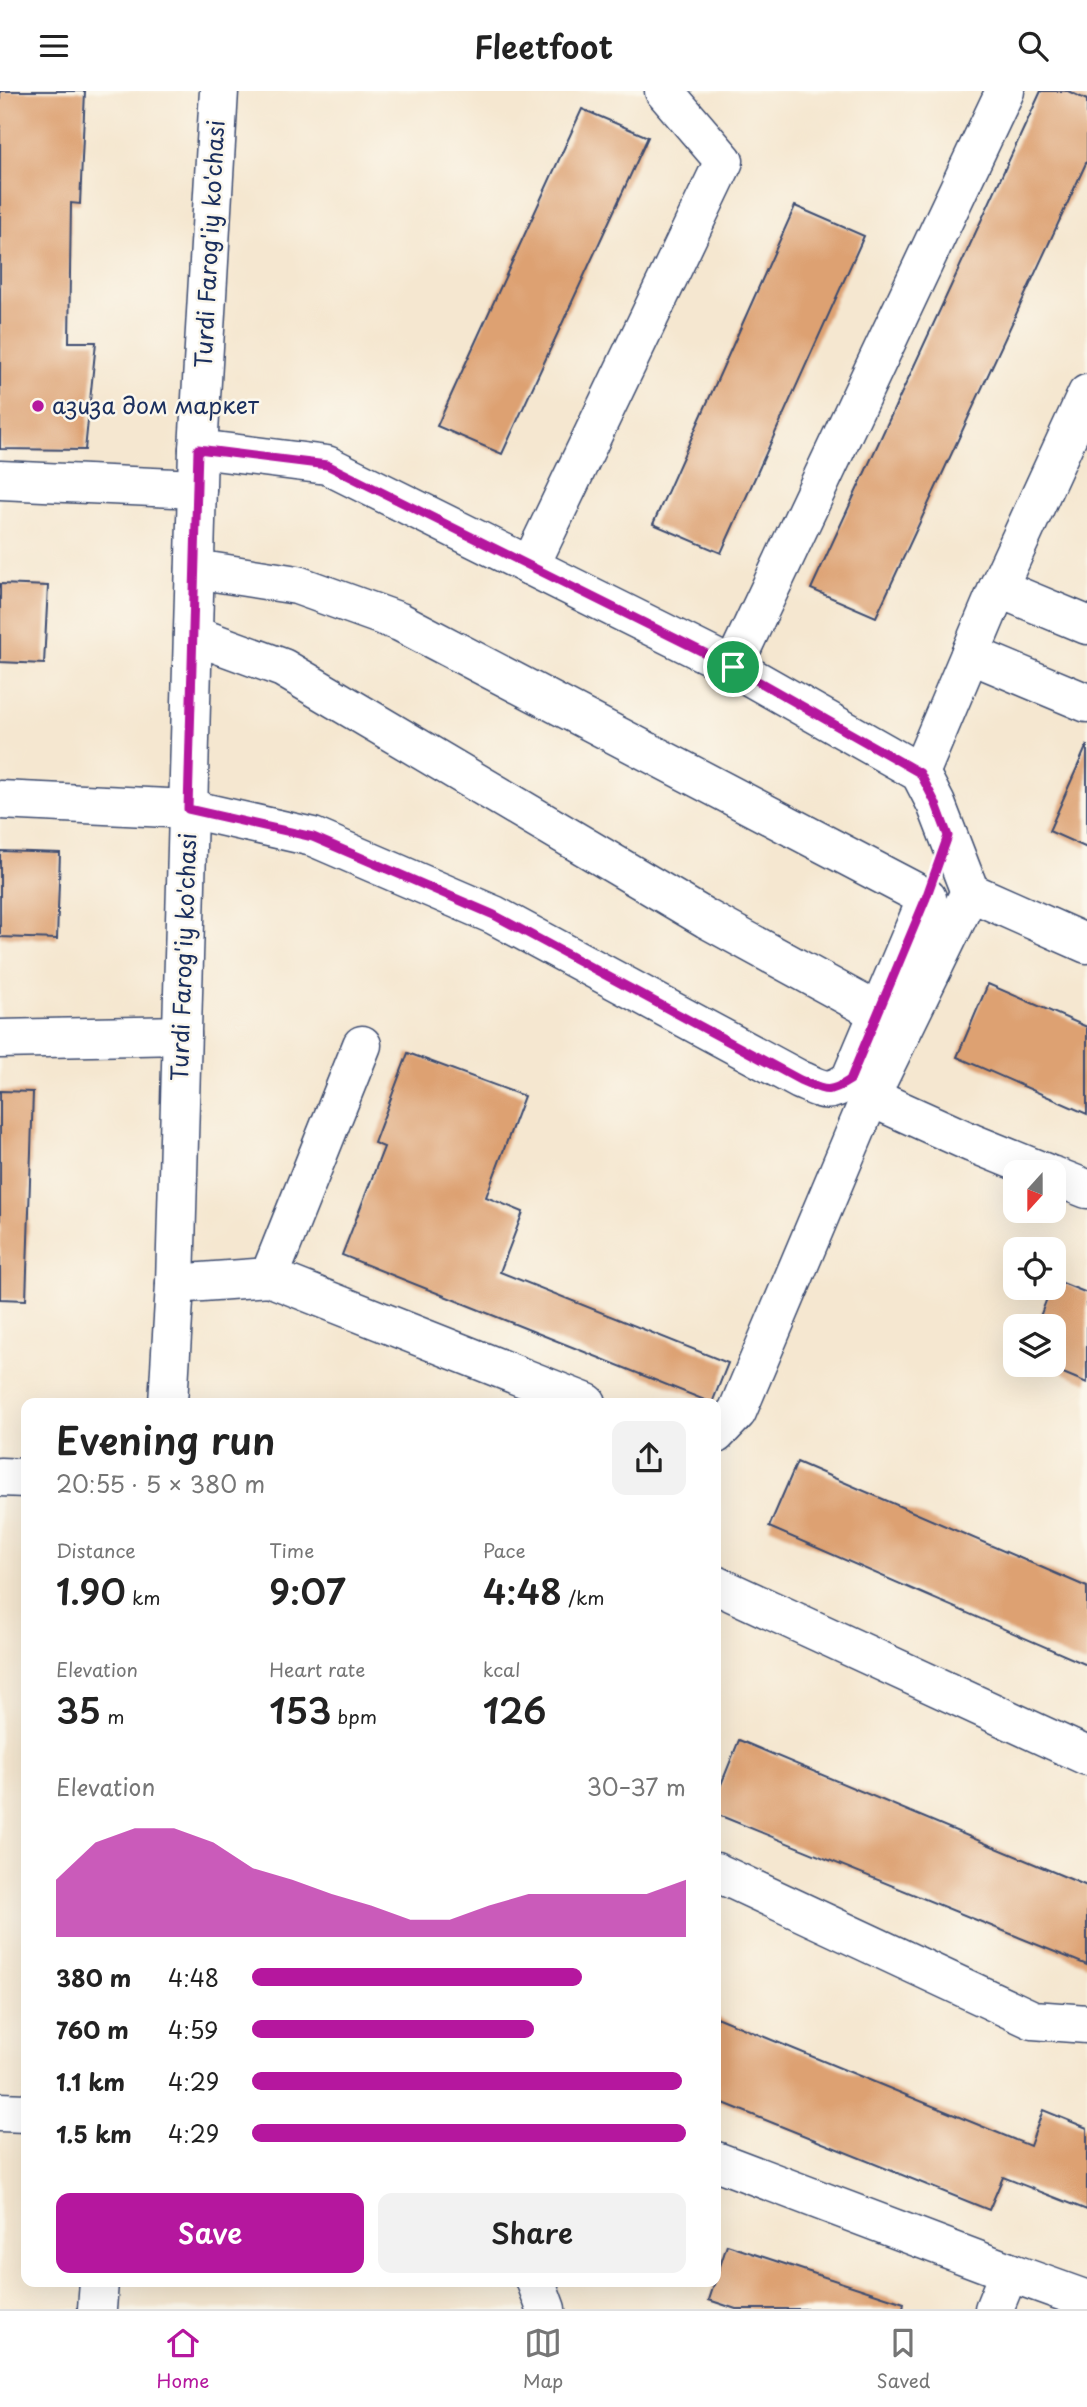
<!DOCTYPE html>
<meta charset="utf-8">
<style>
:root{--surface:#fff;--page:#f2f2f2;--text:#222;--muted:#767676;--line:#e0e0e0;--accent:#b5179e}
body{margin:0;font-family:"Playpen Sans",sans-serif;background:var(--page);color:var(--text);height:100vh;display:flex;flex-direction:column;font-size:26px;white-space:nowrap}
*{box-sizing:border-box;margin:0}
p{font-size:23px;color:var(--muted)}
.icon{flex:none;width:38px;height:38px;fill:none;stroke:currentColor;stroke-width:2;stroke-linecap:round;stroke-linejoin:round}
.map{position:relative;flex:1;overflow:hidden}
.panel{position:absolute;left:21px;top:1307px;width:700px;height:889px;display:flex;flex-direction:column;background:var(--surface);border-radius:14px;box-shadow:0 7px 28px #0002}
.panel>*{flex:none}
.needle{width:46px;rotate:201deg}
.tools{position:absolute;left:1003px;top:1069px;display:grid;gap:14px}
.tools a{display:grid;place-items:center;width:63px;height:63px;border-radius:14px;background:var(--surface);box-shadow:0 7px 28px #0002;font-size:35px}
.pin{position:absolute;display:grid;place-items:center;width:60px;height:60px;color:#fff;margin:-30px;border:4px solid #fff;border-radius:50%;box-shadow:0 2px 7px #0007}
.round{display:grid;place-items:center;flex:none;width:74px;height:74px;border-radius:14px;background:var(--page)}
.headline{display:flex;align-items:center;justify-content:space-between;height:119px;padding:0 35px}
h1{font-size:38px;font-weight:600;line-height:52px}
.metrics{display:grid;grid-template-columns:repeat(3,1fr);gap:10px;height:119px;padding:7px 35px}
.metrics div{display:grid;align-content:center}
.metrics b{font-size:35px;font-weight:600}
.metrics small{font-size:19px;font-weight:400}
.metrics p{font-size:19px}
.chart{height:196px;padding:14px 35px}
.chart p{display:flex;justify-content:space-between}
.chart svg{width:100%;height:126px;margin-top:7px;fill:var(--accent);opacity:.7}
.primary-button{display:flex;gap:14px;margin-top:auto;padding:14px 35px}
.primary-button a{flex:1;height:80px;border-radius:14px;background:var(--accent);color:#fff;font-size:28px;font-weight:600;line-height:80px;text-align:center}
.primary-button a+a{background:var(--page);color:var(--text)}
ul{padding:0 35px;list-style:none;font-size:23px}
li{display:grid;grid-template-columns:112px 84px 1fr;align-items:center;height:52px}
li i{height:18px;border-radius:9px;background:var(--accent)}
header{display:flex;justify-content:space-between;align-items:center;height:91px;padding:0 35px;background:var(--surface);font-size:32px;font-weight:600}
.dock{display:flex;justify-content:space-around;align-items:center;height:98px;border-top:2px solid var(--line);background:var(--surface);font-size:19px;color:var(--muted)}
.dock a{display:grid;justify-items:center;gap:4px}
.dock .current{color:var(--accent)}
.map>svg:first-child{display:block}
</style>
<header><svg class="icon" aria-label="menu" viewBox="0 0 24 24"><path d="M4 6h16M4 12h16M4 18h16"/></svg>Fleetfoot<svg class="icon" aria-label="search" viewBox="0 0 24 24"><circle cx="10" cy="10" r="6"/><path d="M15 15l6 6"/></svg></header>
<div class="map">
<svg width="1087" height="2218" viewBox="0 0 1087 2218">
<rect width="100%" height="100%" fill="#fbf7ec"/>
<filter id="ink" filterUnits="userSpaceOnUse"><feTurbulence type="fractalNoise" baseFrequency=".0143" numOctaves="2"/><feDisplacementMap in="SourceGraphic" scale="14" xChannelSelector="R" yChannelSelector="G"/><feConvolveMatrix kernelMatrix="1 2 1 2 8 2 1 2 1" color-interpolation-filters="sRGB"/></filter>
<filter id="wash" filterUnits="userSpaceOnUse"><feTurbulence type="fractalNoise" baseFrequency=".00686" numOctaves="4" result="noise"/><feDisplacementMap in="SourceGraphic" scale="28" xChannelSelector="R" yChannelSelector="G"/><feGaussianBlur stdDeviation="1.57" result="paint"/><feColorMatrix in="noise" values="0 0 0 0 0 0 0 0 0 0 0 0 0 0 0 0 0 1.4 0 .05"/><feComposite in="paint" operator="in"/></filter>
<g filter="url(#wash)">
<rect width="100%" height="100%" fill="#f5e7d0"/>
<g id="blocks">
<g fill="#dda172">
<polygon points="0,0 85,0 80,113 71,112 69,251 96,251 85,359 0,358"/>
<polygon points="1041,0 1068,0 1087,9 1087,70 876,526 811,498"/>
<polygon points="582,18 648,46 502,363 437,335"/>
<polygon points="795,115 864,145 721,462 653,433"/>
<polygon points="0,493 48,495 44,573 0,571"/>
<polygon points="1087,654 1087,757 1049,740"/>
<polygon points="0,760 60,762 57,848 0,846"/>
<polygon points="988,893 1087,936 1087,1023 957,966"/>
<polygon points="408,962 524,1005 486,1106 523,1121 500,1181 728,1272 712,1312 342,1164 384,1056 374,1052"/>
<polygon points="0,1000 33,1001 26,1209 0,1208"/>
<polygon points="1055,1189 1087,1202 1087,1292 1044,1274 1054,1274 1054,1236 1036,1236 1051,1197 1054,1197"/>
<polygon points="797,1371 1087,1496 1087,1574 769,1436"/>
<polygon points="739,1649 1087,1795 1087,1874 716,1723 716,1706"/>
<polygon points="716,1926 1030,2055 1043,2019 1087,2037 1087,2119 1003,2086 989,2119 716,2009"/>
<polygon points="727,2154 904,2212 903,2218 736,2218 709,2209"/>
</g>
</g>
</g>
<g filter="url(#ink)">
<use href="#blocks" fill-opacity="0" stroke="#3c4b6f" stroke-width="2"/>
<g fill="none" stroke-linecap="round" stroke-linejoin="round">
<defs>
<g id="minor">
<polyline points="198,358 327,374 733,576 920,682 936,713 970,801 1087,853"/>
<polyline points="0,389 197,398"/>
<polyline points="530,475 724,70 664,0"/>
<polyline points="998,497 1087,303"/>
<polyline points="193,544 283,577 707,828 879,922"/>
<polyline points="970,563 1087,612"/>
<polyline points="733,576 1005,0"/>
<polyline points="920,682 998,497 1087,534"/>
<path d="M 0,709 L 189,718 L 313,746 L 494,824 L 800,989 C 824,999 827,1004 850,989 L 927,807 L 400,531 L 297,494 L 195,478"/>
<polyline points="0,948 182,944"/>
<polyline points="870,1006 972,1052 1046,1082"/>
<polyline points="1054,1085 1087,1098"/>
<polyline points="269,1186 362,954"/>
<polyline points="175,1193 269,1186 587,1312"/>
<polyline points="168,1312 175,1193 198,358 219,0"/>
<polyline points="716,1343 737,1321 870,1006 970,801"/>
<polyline points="0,1386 26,1387"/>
<polyline points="716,1494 1087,1665"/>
<polyline points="716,1781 1033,1929 1087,1933"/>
<polyline points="0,2021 26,2022"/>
<polyline points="716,2070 1009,2181 994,2218"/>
<polyline points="1009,2181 1087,2209"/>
<polyline points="536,2191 546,2218"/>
<polyline points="97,2218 99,2191"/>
</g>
</defs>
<use href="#minor" stroke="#3c4b6f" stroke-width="41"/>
<use href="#minor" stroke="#fff" stroke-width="38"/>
</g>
</g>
<g fill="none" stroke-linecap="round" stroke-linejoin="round" filter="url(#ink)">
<defs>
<path id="route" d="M 198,358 L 327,374 L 733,576 L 920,682 L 936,713 L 948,745 L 926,807 L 850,989 C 827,1004 824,999 800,989 L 494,824 L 313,746 L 188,718 Z"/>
</defs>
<use href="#route" stroke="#fff" stroke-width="14"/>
<use href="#route" stroke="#b5179e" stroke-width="9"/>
</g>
<circle fill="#b5179e" stroke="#fbf7ec" stroke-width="2.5" cx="38" cy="315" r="7"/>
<g text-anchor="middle" stroke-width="5" stroke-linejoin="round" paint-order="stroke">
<g font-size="23" fill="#1b2f5e" stroke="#fbf7ec">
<text transform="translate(210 153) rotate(-87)" y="8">Turdi Farog'iy ko'chasi</text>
<text transform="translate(184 866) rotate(-88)" y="8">Turdi Farog'iy ko'chasi</text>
</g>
<g font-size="23" fill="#1b2f5e" stroke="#fbf7ec" text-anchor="start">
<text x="52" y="323">азиза дом маркет</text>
</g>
</g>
</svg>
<div class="tools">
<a><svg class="needle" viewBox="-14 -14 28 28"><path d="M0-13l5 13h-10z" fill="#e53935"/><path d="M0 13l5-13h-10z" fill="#767676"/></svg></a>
<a><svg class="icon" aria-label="locate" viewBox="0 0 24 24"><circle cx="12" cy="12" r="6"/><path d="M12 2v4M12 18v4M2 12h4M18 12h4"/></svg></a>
<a><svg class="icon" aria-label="layers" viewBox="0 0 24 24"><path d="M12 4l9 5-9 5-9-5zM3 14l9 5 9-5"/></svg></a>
</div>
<div class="pin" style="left:733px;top:576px;background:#1e9e55"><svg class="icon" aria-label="arrive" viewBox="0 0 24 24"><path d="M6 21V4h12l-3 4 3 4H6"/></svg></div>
<section class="panel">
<div class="headline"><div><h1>Evening run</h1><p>20:55 · 5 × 380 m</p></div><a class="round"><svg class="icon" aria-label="share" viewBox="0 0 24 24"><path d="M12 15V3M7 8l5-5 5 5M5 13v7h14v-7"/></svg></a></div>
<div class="metrics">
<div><p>Distance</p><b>1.90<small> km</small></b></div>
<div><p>Time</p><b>9:07</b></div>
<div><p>Pace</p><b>4:48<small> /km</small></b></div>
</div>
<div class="metrics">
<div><p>Elevation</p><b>35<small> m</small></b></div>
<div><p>Heart rate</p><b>153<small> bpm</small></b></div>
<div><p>kcal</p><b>126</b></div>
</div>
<div class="chart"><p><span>Elevation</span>30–37 m</p>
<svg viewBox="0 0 160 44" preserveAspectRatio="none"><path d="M0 44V24L10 11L20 6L30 6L40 11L50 20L60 24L70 29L80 33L90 38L100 38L110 33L120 29L130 29L140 29L150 29L160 24V44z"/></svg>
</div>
<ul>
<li><b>380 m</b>4:48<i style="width:76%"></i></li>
<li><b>760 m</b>4:59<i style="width:65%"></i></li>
<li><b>1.1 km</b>4:29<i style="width:99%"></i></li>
<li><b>1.5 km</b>4:29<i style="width:100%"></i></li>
</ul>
<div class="primary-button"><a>Save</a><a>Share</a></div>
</section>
</div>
<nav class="dock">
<a class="current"><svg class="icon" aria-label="home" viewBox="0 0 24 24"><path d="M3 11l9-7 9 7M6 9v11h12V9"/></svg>Home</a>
<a><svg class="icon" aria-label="map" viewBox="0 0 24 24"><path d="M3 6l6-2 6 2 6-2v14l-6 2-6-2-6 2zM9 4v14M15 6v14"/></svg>Map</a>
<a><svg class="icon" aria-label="saved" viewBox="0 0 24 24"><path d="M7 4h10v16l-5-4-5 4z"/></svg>Saved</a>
</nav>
